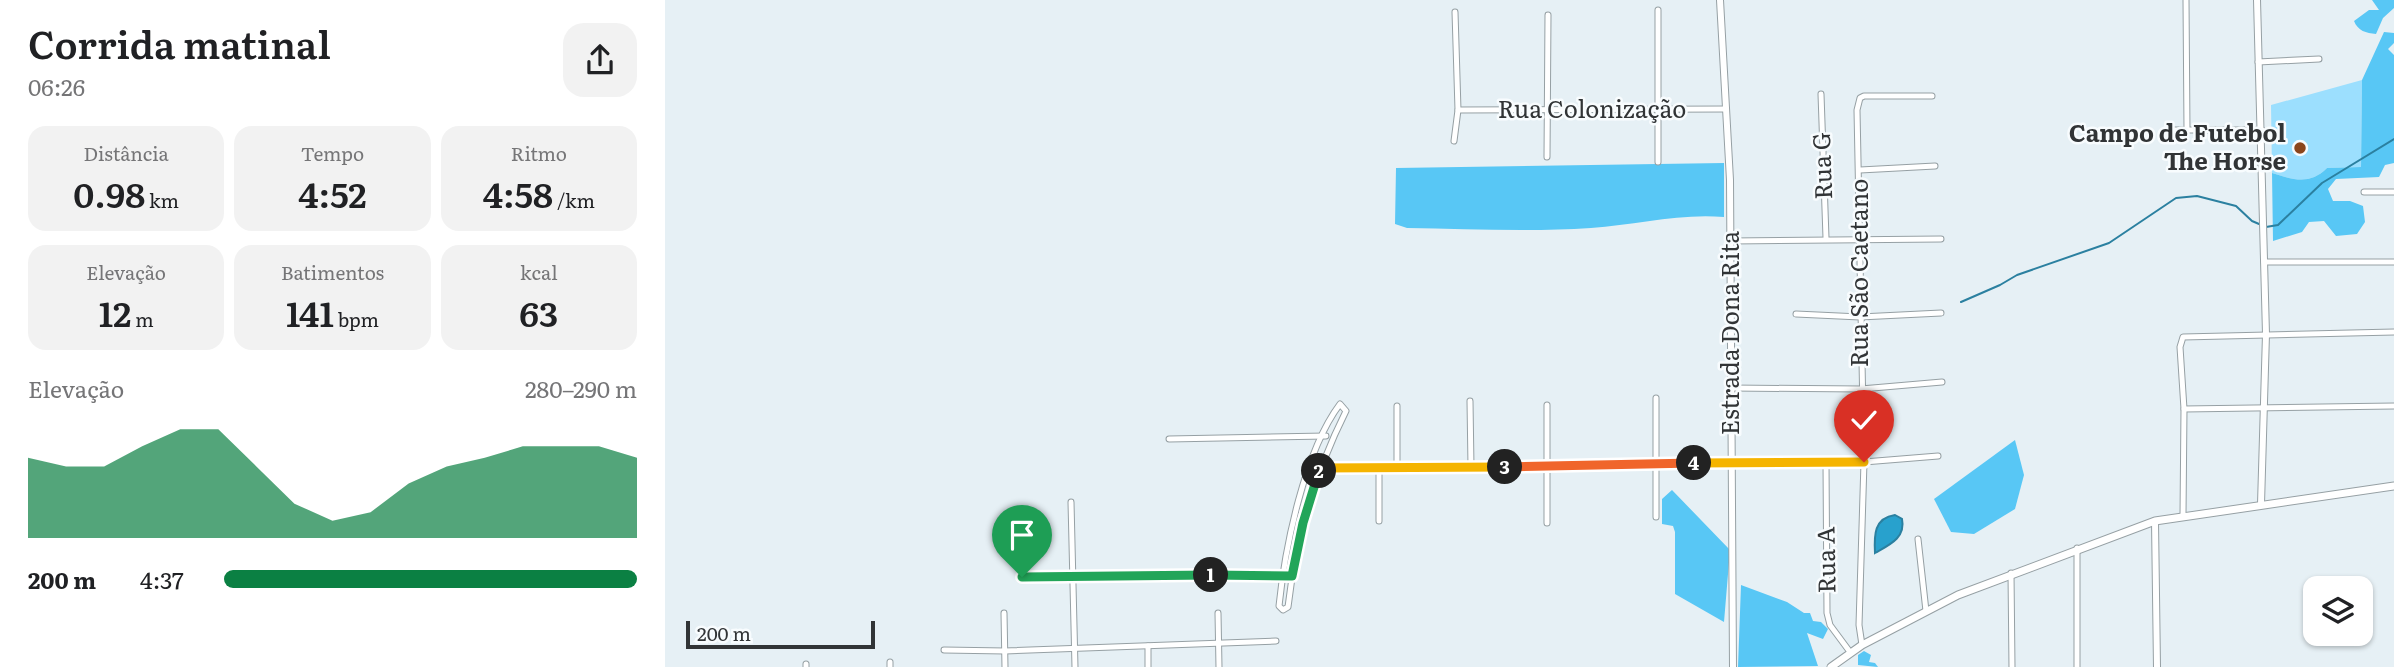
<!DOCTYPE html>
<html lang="pt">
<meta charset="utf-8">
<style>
:root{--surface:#fff;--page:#f2f2f2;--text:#202124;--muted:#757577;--accent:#0b8043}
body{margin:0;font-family:Literata,serif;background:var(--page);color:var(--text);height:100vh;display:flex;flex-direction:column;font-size:26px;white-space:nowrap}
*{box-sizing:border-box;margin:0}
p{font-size:23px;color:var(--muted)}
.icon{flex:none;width:38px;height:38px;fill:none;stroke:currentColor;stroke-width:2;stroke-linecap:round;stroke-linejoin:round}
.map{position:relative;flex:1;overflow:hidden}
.details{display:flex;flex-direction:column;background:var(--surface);width:665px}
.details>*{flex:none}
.buttons{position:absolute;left:1638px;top:576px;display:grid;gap:14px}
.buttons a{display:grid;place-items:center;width:70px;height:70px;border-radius:14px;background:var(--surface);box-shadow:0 2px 5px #0004;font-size:35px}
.scale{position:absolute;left:21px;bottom:18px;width:189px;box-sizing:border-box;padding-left:7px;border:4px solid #313436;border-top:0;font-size:19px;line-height:24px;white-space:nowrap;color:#313436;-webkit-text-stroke:5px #f8fcfe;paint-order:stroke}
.pin{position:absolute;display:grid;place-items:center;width:60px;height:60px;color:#fff;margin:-72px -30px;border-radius:50% 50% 50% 0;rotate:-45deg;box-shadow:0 0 7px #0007}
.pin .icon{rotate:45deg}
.km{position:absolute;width:35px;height:35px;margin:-18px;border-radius:50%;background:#222;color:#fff;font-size:19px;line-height:35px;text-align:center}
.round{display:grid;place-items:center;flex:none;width:74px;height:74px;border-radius:21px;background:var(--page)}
.summary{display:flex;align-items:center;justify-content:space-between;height:119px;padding:0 28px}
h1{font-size:38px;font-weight:600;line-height:52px}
.figures{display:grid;grid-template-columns:repeat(3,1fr);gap:10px;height:119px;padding:7px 28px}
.figures div{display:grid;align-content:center;border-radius:18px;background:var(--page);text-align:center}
.figures b{font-size:35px;font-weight:600}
.figures small{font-size:19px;font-weight:400}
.figures p{font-size:19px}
.chart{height:196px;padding:14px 28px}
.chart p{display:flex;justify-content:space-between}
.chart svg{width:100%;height:126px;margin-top:7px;fill:var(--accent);opacity:.7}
ul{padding:0 28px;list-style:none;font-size:23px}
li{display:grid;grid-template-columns:112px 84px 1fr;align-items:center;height:52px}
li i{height:18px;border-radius:9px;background:var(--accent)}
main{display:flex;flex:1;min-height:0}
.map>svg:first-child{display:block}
</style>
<main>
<section class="details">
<div class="summary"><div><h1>Corrida matinal</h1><p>06:26</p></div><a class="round"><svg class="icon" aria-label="share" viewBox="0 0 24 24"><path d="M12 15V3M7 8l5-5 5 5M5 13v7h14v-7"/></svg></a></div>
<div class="figures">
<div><p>Distância</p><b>0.98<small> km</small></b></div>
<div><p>Tempo</p><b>4:52</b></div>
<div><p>Ritmo</p><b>4:58<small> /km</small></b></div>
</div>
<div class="figures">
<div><p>Elevação</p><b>12<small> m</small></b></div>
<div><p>Batimentos</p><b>141<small> bpm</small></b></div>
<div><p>kcal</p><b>63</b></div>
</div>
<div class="chart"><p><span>Elevação</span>280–290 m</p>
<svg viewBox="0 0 160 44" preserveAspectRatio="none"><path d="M0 44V16L10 19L20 19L30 12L40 6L50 6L60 19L70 32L80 38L90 35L100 25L110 19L120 16L130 12L140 12L150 12L160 16V44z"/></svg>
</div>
<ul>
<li><b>200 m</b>4:37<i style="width:100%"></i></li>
</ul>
</section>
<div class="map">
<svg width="1729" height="667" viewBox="0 0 1729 667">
<rect width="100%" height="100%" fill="#e6f0f5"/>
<path fill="#9cdffe" d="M 1697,80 L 1696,167 L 1662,168 C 1645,185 1629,180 1607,173 L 1606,105 Z"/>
<g fill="#58c7f5">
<path d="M 1707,0 L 1729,0 L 1729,8 L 1718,18 L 1711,34 C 1701,33 1693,31 1689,21 L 1704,10 L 1714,10 Z"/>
<path d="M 1719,32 L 1729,33 L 1729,43 L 1723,49 L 1729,55 L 1729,163 L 1720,165 L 1714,177 L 1671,179 L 1663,189 L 1668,201 L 1685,201 L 1698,206 L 1700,222 L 1692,234 L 1671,236 L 1659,221 L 1644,222 L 1637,232 L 1608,241 L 1607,173 C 1629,180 1645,185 1662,168 L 1696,167 L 1697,80 Z"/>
<path d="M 1059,163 L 1059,217 C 1015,213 970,225 926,228 C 865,232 803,229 742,228 L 730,224 L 731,168 Z"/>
<polygon points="1350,440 1359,475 1350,509 1309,534 1286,532 1269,499"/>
<polygon points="1007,490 1065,550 1059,622 1010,594 1010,532 1008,526 997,524 997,499"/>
<polygon points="1076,585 1122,602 1139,613 1145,613 1148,621 1156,622 1163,629 1158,639 1142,633 1153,666 1073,667"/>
<polygon points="1199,651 1206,655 1204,662 1210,663 1213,667 1193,665 1193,655"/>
</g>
<path fill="#28a1cd" stroke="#2b80a0" stroke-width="2" d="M 1230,515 L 1237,519 C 1241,538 1224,545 1210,553 C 1209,535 1209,518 1230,515 Z"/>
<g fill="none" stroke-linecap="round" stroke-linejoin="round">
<polyline stroke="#2b80a0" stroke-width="2" points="1296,302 1335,285 1352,275 1444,243 1511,198 1532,196 1571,206 1587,221 1601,227 1613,225 1657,183 1729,139"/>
<defs>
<g id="minor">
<polyline points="1521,0 1522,130"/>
<polyline points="1593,62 1654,59"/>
<polyline points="1156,94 1161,238"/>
<polyline points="793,110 1061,109"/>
<polyline points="1504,130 1597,130"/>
<polyline points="789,141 793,110 790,12"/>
<polyline points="882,157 883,15"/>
<polyline points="993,162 993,10"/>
<polyline points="1195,170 1270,166"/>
<polyline points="1699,192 1729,192"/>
<polyline points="1066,241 1276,239"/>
<polyline points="1599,262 1729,262"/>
<polyline points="1131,314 1195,317 1276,313"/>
<polyline points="1066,388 1196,389 1277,382"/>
<polyline points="991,398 991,517"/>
<polyline points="805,401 806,467"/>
<path d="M 675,404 L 681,411 C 650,473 631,538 623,607 L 618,610 L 614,606 C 620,548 639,452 675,404 Z"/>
<polyline points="882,405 882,523"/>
<polyline points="732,406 732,469"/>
<polyline points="1519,409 1729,406"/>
<polyline points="504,439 661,436"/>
<polyline points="1161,462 1162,613 1165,625 1185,652"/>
<polyline points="646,465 661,470 1199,462 1273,456"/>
<polyline points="714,469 714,521"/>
<polyline points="406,502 410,667"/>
<polyline points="1518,515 1519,409 1515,347 1518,337 1729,332"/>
<polyline points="1253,539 1261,611"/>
<polyline points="1412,548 1412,667"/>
<polyline points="1346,573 1347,667"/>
<polyline points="357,577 627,576"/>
<polyline points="339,613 340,667"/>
<polyline points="553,613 554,667"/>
<polyline points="1197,645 1194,625 1199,462 1192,110 1195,98 1199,96 1267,96"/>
<polyline points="483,646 483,667"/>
<polyline points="279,650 340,651 611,641"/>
<polyline points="141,667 141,664"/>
<polyline points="225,667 225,662"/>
</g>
<g id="tertiary">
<polyline points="1055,0 1065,180 1068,667"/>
<polyline points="1592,0 1601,334 1596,504"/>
<polyline points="1490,521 1492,667"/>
</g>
<polyline id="secondary" points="1166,667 1197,645 1293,595 1490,521 1729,486"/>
</defs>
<use href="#minor" stroke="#96a0a4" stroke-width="7"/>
<use href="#tertiary" stroke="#96a0a4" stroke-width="8"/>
<use href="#secondary" stroke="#96a0a4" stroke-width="9"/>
<use href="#minor" stroke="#fff" stroke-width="5"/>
<use href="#tertiary" stroke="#fff" stroke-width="6"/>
<use href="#secondary" stroke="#fff" stroke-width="7"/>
</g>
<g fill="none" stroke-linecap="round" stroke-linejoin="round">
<defs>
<polyline id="split-1" points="357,577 546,575"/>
<polyline id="split-2" points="546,575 627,576 638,523 654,471"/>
<polyline id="split-3" points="654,471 655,468 840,467"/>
<polyline id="split-4" points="840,467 1029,463"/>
<polyline id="split-5" points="1029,463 1199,462"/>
</defs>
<use href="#split-1" stroke="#fff" stroke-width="14"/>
<use href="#split-2" stroke="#fff" stroke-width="14"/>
<use href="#split-3" stroke="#fff" stroke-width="14"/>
<use href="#split-4" stroke="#fff" stroke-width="14"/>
<use href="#split-5" stroke="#fff" stroke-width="14"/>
<use href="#split-1" stroke="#22a559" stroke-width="9"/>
<use href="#split-2" stroke="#22a559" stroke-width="9"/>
<use href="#split-3" stroke="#f5b400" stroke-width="9"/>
<use href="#split-4" stroke="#f0652b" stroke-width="9"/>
<use href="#split-5" stroke="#f5b400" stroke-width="9"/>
</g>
<circle fill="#8b461d" stroke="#f8fcfe" stroke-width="2.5" cx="1635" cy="148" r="7"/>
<g text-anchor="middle" stroke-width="5" stroke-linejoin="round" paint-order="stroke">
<g font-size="24" fill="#313436" stroke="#f8fcfe">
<text x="927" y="118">Rua Colonização</text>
<text transform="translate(1158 166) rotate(-92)" y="8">Rua G</text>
<text transform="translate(1195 273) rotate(-90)" y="8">Rua São Caetano</text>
<text transform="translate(1066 333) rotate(-90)" y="8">Estrada Dona Rita</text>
<text transform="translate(1162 560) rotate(-91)" y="8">Rua A</text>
</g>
<g font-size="24" font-weight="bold" fill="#313436" stroke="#f8fcfe" text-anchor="end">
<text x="1621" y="142">Campo de Futebol<tspan x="1621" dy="28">The Horse</tspan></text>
</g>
</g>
</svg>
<div class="buttons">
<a><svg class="icon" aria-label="layers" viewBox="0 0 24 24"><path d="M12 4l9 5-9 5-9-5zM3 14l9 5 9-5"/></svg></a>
</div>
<div class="scale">200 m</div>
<div class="pin" style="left:357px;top:577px;background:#1e9e55"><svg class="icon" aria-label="arrive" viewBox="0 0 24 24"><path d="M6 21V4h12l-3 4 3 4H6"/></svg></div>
<div class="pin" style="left:1199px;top:462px;background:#d93025"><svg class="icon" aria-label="check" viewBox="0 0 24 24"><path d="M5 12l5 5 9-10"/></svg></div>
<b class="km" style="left:546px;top:575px">1</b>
<b class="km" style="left:654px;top:471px">2</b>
<b class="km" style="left:840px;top:467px">3</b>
<b class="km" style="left:1029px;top:463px">4</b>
</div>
</main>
